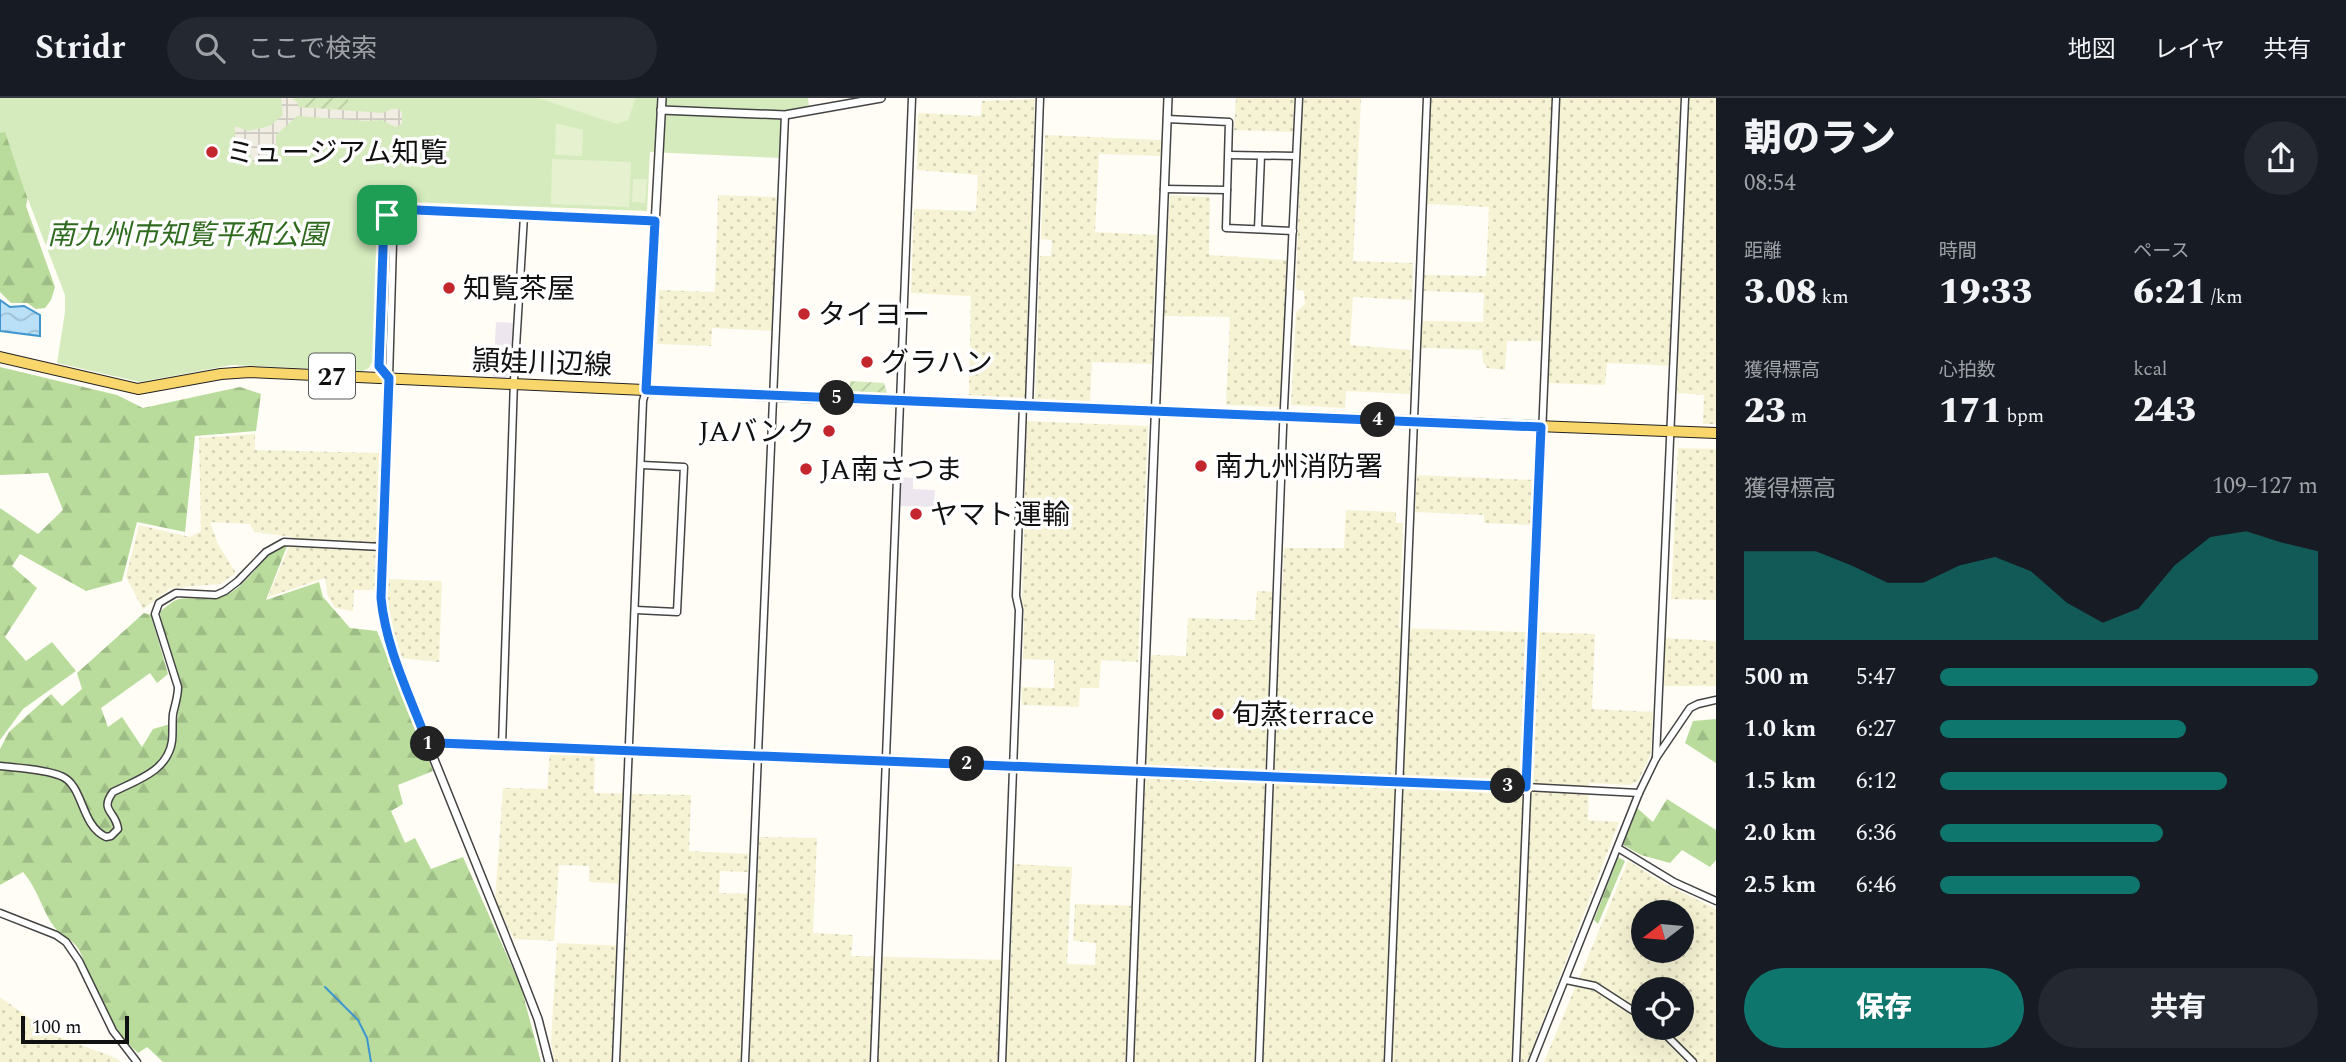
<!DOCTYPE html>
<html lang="ja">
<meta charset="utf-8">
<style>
:root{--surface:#171b24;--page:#242831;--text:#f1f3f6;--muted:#9ea1a6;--line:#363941;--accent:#0f766e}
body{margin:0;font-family:Spectral,"Noto Sans JP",serif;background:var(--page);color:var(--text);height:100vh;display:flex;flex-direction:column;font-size:26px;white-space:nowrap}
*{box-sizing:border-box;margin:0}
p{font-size:23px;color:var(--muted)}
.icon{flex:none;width:38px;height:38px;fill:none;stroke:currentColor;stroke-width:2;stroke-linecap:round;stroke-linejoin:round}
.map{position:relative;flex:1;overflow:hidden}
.side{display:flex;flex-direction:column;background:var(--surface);width:630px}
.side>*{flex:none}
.needle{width:46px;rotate:254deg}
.tools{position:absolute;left:1631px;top:802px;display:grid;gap:14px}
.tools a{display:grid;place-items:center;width:63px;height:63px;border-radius:50%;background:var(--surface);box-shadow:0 7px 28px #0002;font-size:35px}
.scale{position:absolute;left:21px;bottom:18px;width:108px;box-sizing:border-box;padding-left:7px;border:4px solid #111;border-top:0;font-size:19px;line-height:24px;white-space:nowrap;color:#111;-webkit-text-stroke:5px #fff;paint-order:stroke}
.pin{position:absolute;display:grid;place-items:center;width:60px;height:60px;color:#fff;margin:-30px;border-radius:14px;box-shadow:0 4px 10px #0006}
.km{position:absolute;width:35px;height:35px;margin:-18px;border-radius:50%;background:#222;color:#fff;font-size:19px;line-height:35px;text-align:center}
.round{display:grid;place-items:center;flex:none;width:74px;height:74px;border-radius:37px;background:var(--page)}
.headline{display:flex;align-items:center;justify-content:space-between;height:119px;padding:0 28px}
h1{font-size:38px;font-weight:800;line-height:52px}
.figures{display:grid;grid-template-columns:repeat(3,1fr);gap:10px;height:119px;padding:7px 28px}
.figures div{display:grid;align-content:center}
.figures b{font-size:35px;font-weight:800}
.figures small{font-size:19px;font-weight:400}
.figures p{font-size:19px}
.chart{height:196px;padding:14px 28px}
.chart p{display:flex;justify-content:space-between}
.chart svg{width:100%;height:126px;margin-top:7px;fill:var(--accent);opacity:.7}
.action{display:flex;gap:14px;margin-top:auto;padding:14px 28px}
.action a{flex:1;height:80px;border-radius:42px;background:var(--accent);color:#fff;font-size:28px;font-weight:800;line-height:80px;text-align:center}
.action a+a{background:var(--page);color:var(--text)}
ul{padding:0 28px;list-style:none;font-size:23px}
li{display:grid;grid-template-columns:112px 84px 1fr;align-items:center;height:52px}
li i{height:18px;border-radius:9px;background:var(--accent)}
header{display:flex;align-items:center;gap:42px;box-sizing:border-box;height:98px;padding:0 35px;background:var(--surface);border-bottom:2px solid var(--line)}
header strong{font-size:33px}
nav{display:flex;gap:38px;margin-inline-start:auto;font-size:24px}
.search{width:490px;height:63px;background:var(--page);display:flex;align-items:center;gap:18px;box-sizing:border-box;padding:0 24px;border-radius:38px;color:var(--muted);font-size:26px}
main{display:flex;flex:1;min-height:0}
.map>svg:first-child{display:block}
</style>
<header>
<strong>Stridr</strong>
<div class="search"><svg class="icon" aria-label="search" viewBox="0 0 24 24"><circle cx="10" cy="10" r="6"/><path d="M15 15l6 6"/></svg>ここで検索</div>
<nav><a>地図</a><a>レイヤ</a><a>共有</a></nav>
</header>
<main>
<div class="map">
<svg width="1716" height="964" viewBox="0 0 1716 964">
<defs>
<pattern id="farmland-dots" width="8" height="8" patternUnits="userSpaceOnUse" patternTransform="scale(1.75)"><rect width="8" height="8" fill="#f6f3d4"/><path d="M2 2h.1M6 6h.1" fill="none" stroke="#d2cfb5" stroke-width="1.8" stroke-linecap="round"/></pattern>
<pattern id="forest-firs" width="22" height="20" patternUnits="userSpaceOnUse" patternTransform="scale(1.75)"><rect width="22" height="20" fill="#b9dc9c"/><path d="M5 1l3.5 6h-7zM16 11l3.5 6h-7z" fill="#9ebc85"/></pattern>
<pattern id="garden-furrows" width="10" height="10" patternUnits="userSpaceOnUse" patternTransform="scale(1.75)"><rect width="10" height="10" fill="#d5ebbd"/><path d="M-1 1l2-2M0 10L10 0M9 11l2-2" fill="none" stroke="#b6c8a1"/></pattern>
<pattern id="plaza-grid" width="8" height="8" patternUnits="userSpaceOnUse" patternTransform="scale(1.75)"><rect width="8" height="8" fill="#f1ede2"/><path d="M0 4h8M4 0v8" fill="none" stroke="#cecac1"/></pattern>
<pattern id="water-waves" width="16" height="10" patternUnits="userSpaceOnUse" patternTransform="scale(1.75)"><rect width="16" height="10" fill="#b9e0f7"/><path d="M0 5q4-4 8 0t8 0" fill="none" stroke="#9ebfd3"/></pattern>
</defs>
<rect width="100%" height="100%" fill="#fffdf5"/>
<g fill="#eee6ef">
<polygon points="496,224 513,225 510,276 504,280 493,279"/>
<polygon points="901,379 913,380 913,391 935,392 934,409 900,408"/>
</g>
<g fill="url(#farmland-dots)" fill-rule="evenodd">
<polygon points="1236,0 1295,0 1293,34 1234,32"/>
<polygon points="1302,0 1361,0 1353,163 1413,165 1412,202 1353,199 1350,247 1411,252 1410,296 1346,293 1345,310 1291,307 1296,214 1305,206 1304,193 1296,191"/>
<polygon points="1431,0 1716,0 1716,326 1703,326 1704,297 1677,295 1678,268 1607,265 1605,287 1547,285 1549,243 1507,243 1505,272 1487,270 1483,264 1482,252 1421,250 1421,223 1483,224 1484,195 1423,193 1424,177 1486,178 1489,109 1427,106"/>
<polygon points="1035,1 1025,300 969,297 971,198 911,195 914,111 976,113 978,77 917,72 918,15 981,18 982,3"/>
<polygon points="1045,37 1162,42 1161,58 1099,56 1095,134 1157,137 1152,266 1092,264 1090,303 1035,301 1040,158 1051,158 1052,142 1041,141"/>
<polygon points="718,97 777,99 772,233 712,230 711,248 657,246 659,192 715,194"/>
<polygon points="1170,97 1210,99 1209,157 1287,162 1281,309 1226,307 1230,219 1164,218"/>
<polygon points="1027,323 1148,328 1138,564 1101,562 1099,590 1080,590 1079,609 1022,607 1022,589 1054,590 1054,562 1023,561 1024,513 1022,504"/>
<polygon points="255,336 255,352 379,355 375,492 354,492 353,513 335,510 328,498 325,480 268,499 293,439 254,434 250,426 210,424 218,446 236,475 220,486 171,490 143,511 126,479 139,427 190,439 201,433 199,340"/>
<polygon points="1678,350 1716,351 1716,502 1671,501"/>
<polygon points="1417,377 1534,382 1532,427 1484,425 1484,417 1415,414"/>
<polygon points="1346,412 1396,414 1396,425 1403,425 1399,530 1595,536 1592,611 1653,614 1651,655 1638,683 1630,687 1589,685 1588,722 1619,724 1527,964 554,964 551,944 557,845 626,848 628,786 589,784 589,768 559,767 554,843 514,841 495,803 503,690 547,691 550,653 595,654 594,695 691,697 689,753 749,756 748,774 720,773 719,795 757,796 759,739 817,740 813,835 853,837 851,858 1011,862 1013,766 1072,769 1067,866 1095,867 1096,845 1073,843 1075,806 1140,808 1151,557 1186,558 1188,520 1255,522 1257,493 1282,494 1284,450 1344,450"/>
<polygon points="388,481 442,483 439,564 400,560 387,508"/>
<polygon points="1665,540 1716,543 1716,588 1663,588"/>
<path d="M 1628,763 L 1663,785 L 1716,811 L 1716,964 L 1544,964 ZM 1643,814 L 1682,814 L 1682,852 L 1643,852 ZM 1643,891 L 1682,891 L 1682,929 L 1643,929 Z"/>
<polygon points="0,899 51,936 116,960 121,964 0,964"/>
</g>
<g fill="url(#forest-firs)">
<polygon points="0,17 33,76 26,108 55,189 51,202 45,210 36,211 27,205 11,205 0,194"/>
<polygon points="0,269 117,297 143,310 240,289 261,296 256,333 195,338 185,434 137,424 122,483 86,493 20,456 12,468 37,490 5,539 26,563 52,544 76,573 23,611 0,642 0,410 38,436 63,412 48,375 0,377"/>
<path d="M 282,448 L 287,448 L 266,502 L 319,484 L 323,499 L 350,530 L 377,533 L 433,673 L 398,687 L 403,706 L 391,713 L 405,745 L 415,740 L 431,771 L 463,759 L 521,889 L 541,964 L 163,964 L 147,949 L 138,955 C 108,929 96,887 79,852 C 74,842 62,839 55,830 C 42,813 38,791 23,774 L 0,787 L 0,651 L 9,634 L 51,596 L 62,608 L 82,591 L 77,575 L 144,515 L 151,517 L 168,576 L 157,585 L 150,575 L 101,610 L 108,629 L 122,619 L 142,649 L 153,631 L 177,624 L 181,585 L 161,526 L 160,514 C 164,510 169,506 174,503 C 188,496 209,506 228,496 C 247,487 261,460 282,448 Z"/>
<polygon points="1716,621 1716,665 1685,645 1693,623"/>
<polygon points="1667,701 1716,732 1716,762 1710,769 1682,752 1670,765 1641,757 1623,747 1637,710 1653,724"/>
<polygon points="1618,759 1625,763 1598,826 1594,822"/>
</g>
<polygon fill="#d5ebbd" points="0,0 808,0 809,9 782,13 780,60 650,54 647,113 380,103 375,259 369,270 363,273 232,267 140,284 57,265 65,214 65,197 24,91 5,34 0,35"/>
<g fill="url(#garden-furrows)">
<polygon points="298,0 348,0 348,12 298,9"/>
<polygon points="850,283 884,285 887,295 850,293"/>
</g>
<g fill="#e6f2cf">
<polygon points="538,0 636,0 628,22 617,26"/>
<polygon points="556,25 583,32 582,58 555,57"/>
<polygon points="552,61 631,64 629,109 551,106"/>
<polygon points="633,81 647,81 645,105 632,104"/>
</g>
<polygon fill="url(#plaza-grid)" points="281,0 292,0 298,5 298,9 383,15 392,11 398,11 402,14 402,26 395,29 382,22 366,23 297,18 276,37 276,46 269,48 269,67 254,66 249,52 244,47 238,47 235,43 235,28 248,33 270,28 283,17"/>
<polygon fill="url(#water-waves)" stroke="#3f96cf" stroke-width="2" points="0,202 10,209 24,208 40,217 40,238 0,233"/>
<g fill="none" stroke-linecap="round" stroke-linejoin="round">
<polyline stroke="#3f96cf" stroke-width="2" points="325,889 358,922 367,940 371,964"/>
<defs>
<g id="minor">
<polyline points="1167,21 1229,24 1226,130 1293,133"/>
<polyline points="1229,57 1295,58"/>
<polyline points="1164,91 1227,92"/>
<polyline points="1258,131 1261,58"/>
<polyline points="389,280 379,268 384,121 394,111"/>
<polyline points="389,280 394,111"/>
<polyline points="1029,307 1040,0"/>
<polyline points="636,512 677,514 684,369 642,367"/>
<polyline points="502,648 514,282 524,118"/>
<polyline points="429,649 439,645 1526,689 1639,695"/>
<polyline points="1656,660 1685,0"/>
<path d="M 0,668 C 17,670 45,671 61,678 C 84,687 80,727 106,739 L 111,738 L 118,731 C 116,713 99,713 113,694 C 137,682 168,673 172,643 C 173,634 172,625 173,616 C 175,606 178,599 178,589 L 155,516 L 159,505 L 176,495 L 216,497 L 225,493 L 238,483 L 266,454 L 284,444 L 382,449"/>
<polyline points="1618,750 1674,784 1716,803"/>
<polyline points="0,815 56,837 66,844 79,863 113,933 137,964"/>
<polyline points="1566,882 1595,888 1643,919"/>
<polyline points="1658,929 1693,964"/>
<polyline points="616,964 643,303 646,292"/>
<polyline points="745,964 785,17"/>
<polyline points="874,964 912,0"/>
<polyline points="1002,964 1019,512 1016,498 1023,307"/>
<polyline points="1130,964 1141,673"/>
<polyline points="1259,964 1283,330 1299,0"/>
<polyline points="1388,964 1427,0"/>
<polyline points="1516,964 1556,0"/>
<polyline points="1532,964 1639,695 1656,660 1690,610 1698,606 1716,602"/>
</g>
<g id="tertiary">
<polyline points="661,12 785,17 881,0"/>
<polyline points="394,111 655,123"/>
<polyline points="389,280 380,485 387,536 429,649 519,872 538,921 549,964"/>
<polyline points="646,292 662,0"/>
<polyline points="1141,673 1168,0"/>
</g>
<polyline id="primary" points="0,259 138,291 221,276 250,274 773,298 1716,335"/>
</defs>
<use href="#minor" stroke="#444" stroke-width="9"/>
<use href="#tertiary" stroke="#444" stroke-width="10"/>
<use href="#primary" stroke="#222" stroke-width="12"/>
<use href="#minor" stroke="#fff" stroke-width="6"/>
<use href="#tertiary" stroke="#fff" stroke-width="7"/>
<use href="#primary" stroke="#f9d66b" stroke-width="10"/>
</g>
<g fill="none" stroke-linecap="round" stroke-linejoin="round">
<defs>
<path id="route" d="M 394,111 L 655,123 L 646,292 L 1541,329 L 1526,689 L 439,645 L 429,649 C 411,600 386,552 381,500 L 389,280 L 379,268 L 384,121 Z"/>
</defs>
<use href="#route" stroke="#fff" stroke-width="14"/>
<use href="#route" stroke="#1a73e8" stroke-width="9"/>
</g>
<g fill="#c4262e" stroke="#fff" stroke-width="2.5">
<circle cx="212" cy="54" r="7"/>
<circle cx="449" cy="190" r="7"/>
<circle cx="804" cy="216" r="7"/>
<circle cx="867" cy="264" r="7"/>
<circle cx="829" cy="333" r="7"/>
<circle cx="1201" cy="368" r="7"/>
<circle cx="806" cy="371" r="7"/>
<circle cx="916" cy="416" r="7"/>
<circle cx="1218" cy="616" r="7"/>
</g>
<g text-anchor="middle" stroke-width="7" stroke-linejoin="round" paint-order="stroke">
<rect fill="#fff" stroke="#585858" stroke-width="2" x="309" y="255.5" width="46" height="45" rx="5"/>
<g font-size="26" font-weight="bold" fill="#111">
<text x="332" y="287">27</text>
</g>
<g font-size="28" fill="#111" stroke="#fff" text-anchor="start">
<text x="226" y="64">ミュージアム知覧</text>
<text x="463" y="200">知覧茶屋</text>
<text x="818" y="226">タイヨー</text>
<text x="881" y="274">グラハン</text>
<text x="815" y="343" text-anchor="end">JAバンク</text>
<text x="1215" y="378">南九州消防署</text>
<text x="820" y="381">JA南さつま</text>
<text x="930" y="426">ヤマト運輸</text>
<text x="1232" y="626">旬蒸terrace</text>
</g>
<g font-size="28" font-style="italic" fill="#2f6b1f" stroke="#fff">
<text x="187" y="146">南九州市知覧平和公園</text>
</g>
<g font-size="28" fill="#111" stroke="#fff">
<text transform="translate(542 264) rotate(2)" y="10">頴娃川辺線</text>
</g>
</g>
</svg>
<div class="tools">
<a><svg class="needle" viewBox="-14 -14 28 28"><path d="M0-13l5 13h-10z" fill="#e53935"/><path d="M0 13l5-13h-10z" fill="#9ea1a6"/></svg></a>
<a><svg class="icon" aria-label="locate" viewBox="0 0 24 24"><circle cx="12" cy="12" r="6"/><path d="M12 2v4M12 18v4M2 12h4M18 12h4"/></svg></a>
</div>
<div class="scale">100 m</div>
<div class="pin" style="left:387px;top:117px;background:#1e9e55"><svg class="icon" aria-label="arrive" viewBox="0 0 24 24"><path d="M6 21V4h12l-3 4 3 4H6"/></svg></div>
<b class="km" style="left:428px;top:646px">1</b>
<b class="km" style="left:967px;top:666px">2</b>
<b class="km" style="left:1508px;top:688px">3</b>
<b class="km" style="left:1378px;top:322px">4</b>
<b class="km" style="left:837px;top:300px">5</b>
</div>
<section class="side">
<div class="headline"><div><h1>朝のラン</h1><p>08:54</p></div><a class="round"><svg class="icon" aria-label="share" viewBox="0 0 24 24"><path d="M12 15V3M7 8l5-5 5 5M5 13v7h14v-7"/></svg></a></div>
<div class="figures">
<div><p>距離</p><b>3.08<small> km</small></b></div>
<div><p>時間</p><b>19:33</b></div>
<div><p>ペース</p><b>6:21<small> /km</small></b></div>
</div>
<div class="figures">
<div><p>獲得標高</p><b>23<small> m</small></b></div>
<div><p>心拍数</p><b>171<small> bpm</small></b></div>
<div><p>kcal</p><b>243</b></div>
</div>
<div class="chart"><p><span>獲得標高</span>109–127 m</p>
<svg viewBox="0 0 160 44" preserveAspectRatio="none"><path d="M0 44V13L10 13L20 13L30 18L40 24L50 24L60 18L70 15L80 20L90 31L100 38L110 33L120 18L130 8L140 6L150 10L160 13V44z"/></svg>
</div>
<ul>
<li><b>500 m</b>5:47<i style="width:100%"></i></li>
<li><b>1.0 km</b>6:27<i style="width:65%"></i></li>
<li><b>1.5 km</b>6:12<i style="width:76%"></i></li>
<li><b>2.0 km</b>6:36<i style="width:59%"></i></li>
<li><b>2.5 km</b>6:46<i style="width:53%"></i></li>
</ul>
<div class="action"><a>保存</a><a>共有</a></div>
</section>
</main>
